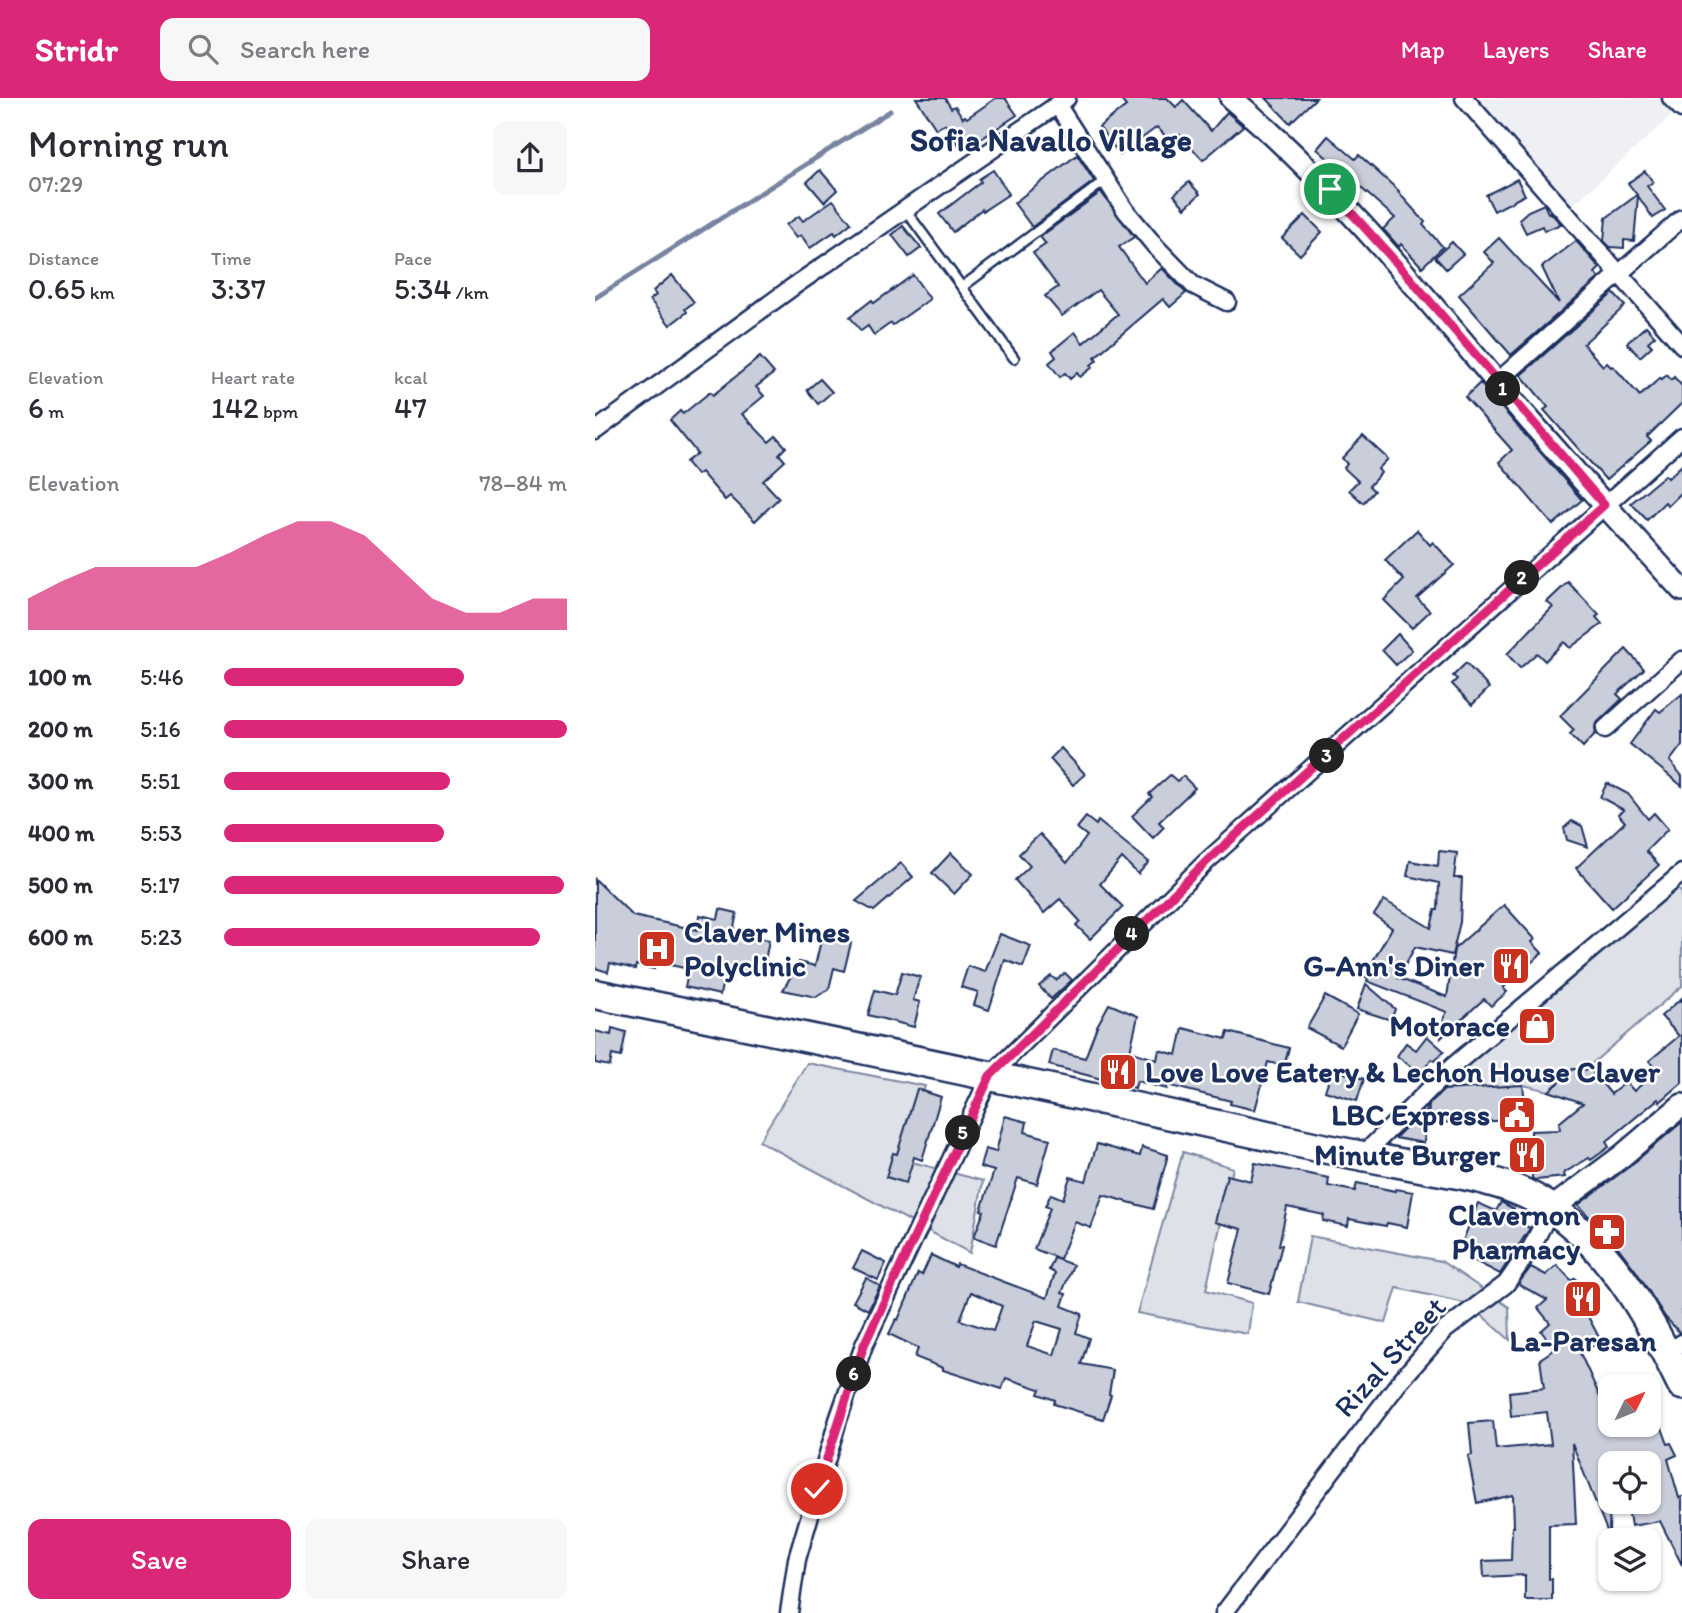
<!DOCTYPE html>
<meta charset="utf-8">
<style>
:root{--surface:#fff;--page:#f7f7f7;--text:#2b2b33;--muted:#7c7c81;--accent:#db2777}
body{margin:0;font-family:Itim,sans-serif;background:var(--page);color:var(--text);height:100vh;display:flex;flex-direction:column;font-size:26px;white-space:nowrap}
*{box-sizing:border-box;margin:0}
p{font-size:23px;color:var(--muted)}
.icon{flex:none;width:38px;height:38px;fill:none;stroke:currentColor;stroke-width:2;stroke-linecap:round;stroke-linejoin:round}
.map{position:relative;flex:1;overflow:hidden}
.panel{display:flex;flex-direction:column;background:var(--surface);width:595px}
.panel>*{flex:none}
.needle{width:46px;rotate:47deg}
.buttons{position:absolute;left:1003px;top:1276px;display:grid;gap:14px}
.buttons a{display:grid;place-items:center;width:63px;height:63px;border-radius:14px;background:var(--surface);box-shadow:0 2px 5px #0004;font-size:35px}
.pin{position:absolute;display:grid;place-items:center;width:60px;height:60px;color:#fff;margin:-30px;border:4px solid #fff;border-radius:50%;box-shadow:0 2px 7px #0007}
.km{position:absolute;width:35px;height:35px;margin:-18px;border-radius:50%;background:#222;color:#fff;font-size:19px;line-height:35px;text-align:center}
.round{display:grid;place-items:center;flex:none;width:74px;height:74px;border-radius:14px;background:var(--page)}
.overview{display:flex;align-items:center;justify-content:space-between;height:119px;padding:0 28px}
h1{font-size:38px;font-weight:600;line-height:52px}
.stats{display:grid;grid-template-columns:repeat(3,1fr);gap:10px;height:119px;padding:7px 28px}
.stats div{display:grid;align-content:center}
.stats b{font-size:30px;font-weight:600}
.stats small{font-size:19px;font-weight:400}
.stats p{font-size:19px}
.chart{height:196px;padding:14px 28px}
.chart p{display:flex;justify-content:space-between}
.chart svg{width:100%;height:126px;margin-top:7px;fill:var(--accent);opacity:.7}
.cta{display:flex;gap:14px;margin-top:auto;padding:14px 28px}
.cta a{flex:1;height:80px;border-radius:14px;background:var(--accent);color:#fff;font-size:28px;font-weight:600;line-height:80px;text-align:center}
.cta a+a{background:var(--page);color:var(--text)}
ul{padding:0 28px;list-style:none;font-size:23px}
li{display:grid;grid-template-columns:112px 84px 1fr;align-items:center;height:52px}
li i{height:18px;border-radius:9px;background:var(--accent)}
header{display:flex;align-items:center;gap:42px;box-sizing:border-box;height:98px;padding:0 35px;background:var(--accent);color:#fff}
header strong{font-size:33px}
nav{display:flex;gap:38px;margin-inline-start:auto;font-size:24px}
.search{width:490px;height:63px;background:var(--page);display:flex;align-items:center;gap:18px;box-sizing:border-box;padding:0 24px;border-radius:14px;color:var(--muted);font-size:26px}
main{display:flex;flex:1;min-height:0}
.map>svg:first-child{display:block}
</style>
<header>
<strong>Stridr</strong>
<div class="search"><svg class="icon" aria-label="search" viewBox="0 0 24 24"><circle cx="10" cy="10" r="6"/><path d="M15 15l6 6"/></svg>Search here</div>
<nav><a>Map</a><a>Layers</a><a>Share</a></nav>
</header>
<main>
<section class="panel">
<div class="overview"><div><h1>Morning run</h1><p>07:29</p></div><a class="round"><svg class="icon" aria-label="share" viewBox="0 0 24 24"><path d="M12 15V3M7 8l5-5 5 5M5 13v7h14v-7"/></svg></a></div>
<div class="stats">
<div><p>Distance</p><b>0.65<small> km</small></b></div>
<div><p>Time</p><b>3:37</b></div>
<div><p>Pace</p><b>5:34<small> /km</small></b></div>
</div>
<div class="stats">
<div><p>Elevation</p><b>6<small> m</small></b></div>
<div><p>Heart rate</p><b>142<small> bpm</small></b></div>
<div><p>kcal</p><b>47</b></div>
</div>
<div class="chart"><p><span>Elevation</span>78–84 m</p>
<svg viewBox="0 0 160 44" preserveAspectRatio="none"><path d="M0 44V33L10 27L20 22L30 22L40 22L50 22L60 17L70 11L80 6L90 6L100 11L110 22L120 33L130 38L140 38L150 33L160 33V44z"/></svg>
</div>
<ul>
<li><b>100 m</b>5:46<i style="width:70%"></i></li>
<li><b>200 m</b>5:16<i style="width:100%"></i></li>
<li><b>300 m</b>5:51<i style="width:66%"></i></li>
<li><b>400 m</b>5:53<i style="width:64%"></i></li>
<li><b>500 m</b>5:17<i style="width:99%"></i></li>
<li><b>600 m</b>5:23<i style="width:92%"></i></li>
</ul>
<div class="cta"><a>Save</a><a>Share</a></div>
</section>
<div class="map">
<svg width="1087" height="1515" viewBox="0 0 1087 1515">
<rect width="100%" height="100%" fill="#fff"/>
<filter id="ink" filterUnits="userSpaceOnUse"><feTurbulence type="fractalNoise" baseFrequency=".0143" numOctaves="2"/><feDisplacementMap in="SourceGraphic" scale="14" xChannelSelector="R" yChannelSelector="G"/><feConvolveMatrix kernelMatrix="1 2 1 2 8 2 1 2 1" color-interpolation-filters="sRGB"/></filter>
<g filter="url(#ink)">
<polygon fill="#eff0f4" points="880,0 1087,0 1087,8 977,108"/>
<g fill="#dee1e7" stroke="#7c88a2" stroke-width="2">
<polygon points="1081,789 1087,795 1087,888 963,995 928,987 848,992 852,984"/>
<polygon points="212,965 330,988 306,1061 388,1083 375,1155 164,1043"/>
<polygon points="588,1054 638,1070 611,1192 657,1205 653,1236 542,1215"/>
<polygon points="715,1138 846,1163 914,1209 915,1242 874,1206 802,1190 791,1225 703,1204"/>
</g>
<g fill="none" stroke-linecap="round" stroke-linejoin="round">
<polyline stroke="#77839f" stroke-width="5" points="0,200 295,13"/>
</g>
<g fill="#caceda" stroke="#1b2f5e" stroke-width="2" fill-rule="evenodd">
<polygon points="321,0 350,0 356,10 360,8 368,20 370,18 372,20 401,0 410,0 422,17 368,53 350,26 341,31"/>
<polygon points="524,0 572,0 581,9 588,2 616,33 632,14 648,28 608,62 585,37 577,45 562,29 525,57 504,29 531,8"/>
<polygon points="671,0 721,0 695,25"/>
<polygon points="733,38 760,61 764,57 804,93 803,94 830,124 828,127 848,149 827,169 806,146 804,149 788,131 800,120 722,51"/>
<polygon points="482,57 499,83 437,129 419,105"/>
<polygon points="225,72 242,92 229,104 212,84"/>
<polygon points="398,72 414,96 388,113 387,111 358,134 344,116 386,84 384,81"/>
<polygon points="1050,73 1058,84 1052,88 1070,112 1058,120 1043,98 1039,143 1029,142 1029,150 1015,149 1009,143 1011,120 1042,97 1033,85"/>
<polygon points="922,81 930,97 899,113 891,97"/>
<polygon points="594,84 605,96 590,110 579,97"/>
<polygon points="506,94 539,139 524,149 550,185 567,170 591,195 575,209 568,201 500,259 502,262 496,267 498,269 485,279 482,275 475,281 470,275 465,279 454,265 461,259 457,253 480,234 488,245 523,216 503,192 467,218 450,198 463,189 438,155 451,146 445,139"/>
<polygon points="238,102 256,125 241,137 239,134 215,150 206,137 201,140 191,127 204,118 208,123"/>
<polygon points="949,106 953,115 955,114 966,126 949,133 947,128 931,135 924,121 933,113"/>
<polygon points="710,117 727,134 705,157 687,140"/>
<polygon points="308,128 326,150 314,159 297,137"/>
<polygon points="904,140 964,205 947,169 981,143 1005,170 1000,175 1004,180 916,257 864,197 899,165 889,154"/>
<polygon points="857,144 868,156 851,171 840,159"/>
<polygon points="77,177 99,204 90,211 92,214 75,227 55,202 61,197 58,193"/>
<polygon points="318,177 335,201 298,227 296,225 279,237 273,228 266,233 255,219 277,202 279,205"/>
<polygon points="1018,195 1030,208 988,246 1008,268 1011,264 1016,269 1018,268 1045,298 1065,280 1067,281 1072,277 1076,282 1079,279 1087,288 1087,305 1052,339 1056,343 1011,382 949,312 953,309 926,277"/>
<polygon points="1051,228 1060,238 1053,244 1057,248 1045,259 1032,245"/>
<polygon points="165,259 179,275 161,289 169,298 147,316 174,344 181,338 191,349 184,356 190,363 168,383 184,400 160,423 135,398 130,402 106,374 102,377 91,364 102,355 75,322 85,313 88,316 115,294 118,297"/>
<polygon points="225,281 237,294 223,306 212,292"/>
<polygon points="885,285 987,402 958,427 904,364 917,352 870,299"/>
<polygon points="768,338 793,361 783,371 786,375 774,388 779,393 768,405 754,392 763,383 749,370 752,366 747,360"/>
<polygon points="1087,367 1087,394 1073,408 1070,404 1052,422 1036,405 1070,377 1073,380"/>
<polygon points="822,432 835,447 838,444 859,467 822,500 835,513 817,530 789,502 809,482 790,462"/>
<polygon points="973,484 1004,517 1001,519 1007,526 975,550 969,544 950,563 942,555 925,570 912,556 958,509 952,504"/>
<polygon points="803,536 817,552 801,567 787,552"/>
<polygon points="1031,551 1049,571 1022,596 1027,601 1003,624 1000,628 1001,635 988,649 975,636 979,632 965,618"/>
<polygon points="871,565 894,590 877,607 857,586 862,581 858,578"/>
<polygon points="1087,596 1087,647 1075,663 1087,678 1087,688 1035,646 1061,611 1065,614"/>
<polygon points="466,650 490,676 478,687 455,661"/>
<polygon points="575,677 582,683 588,678 600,690 564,724 569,729 558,740 537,718 557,699 554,696"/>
<polygon points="1012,685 1033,696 1053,721 1059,715 1073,731 1051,753 1064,767 1017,810 981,770 1030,724 1023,716 1029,712 1005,699"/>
<polygon points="491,719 501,727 503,723 554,764 543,776 527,760 505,786 528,809 495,841 481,827 485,823 465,801 449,815 420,782 435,768 424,756 445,736 472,765 492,738 482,730"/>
<polygon points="977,723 987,728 993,749 972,742 969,730"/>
<polygon points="844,753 862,755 859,780 867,780 865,824 857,857 820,849 803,880 852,899 859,851 909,807 940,841 937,844 947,855 908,890 912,894 896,908 889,901 846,940 849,919 852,914 772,883 773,880 769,878 797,830 779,817 789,802 836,830 840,812 843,812 844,785 812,778 815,763 843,768"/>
<polygon points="356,755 378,776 359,796 337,775"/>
<polygon points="306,765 318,779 279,813 261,803"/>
<polygon points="0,781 38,818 102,832 105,817 123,821 125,811 142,815 138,834 174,842 168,874 131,867 125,897 90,889 94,871 61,864 59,871 41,867 40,871 15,865 13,874 0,870"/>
<polygon points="405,836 436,848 428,869 410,862 394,912 379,907 383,894 366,889 373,868 390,874"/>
<polygon points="227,838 256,845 249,873 239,870 234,891 221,899 188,892 204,864 220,868"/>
<polygon points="307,874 325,879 318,902 325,904 319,929 273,917 280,892 300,897"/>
<polygon points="470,875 477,882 456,901 444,888 456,878 461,882"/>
<polygon points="771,886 800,911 796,922 762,911"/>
<polygon points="730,898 763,916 746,948 712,930"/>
<polygon points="1087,900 1087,985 1065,1004 1063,1001 1011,1044 1014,1049 996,1062 994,1060 969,1075 970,1079 941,1082 937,1081 937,1069 922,1068 923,1052 936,1053 936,1033 965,1032 964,1025 988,1005 954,993 978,971 996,972 1016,996 1031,984 1039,993 1062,973 1054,963 1084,938 1066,918"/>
<polygon points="514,906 543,918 535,953 562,962 564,952 582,957 588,930 631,941 633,934 694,950 689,968 673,964 660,1012 635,1006 636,1003 572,987 572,991 542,983 540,990 454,967 458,952 490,960 502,928"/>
<polygon points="17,930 31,934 26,959 17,957 15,968 0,965 0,933 16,937"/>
<polygon points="832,938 849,953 840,963 837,961 826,976 802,958 811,945 821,952"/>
<polygon points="737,971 769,981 762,1003 730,993"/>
<polygon points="928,987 932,1022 833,1025 834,1006 849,992"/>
<polygon points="322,991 346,999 327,1062 319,1059 311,1085 291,1079 298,1055 302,1056"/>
<polygon points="832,1008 829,1045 800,1040"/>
<polygon points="410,1018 432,1024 430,1034 455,1041 442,1086 423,1080 401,1147 379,1139 389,1113 386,1112 399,1073 385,1069 390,1051 401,1054"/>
<polygon points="1087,1024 1087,1235 1085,1235 1070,1219 1041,1173 1022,1148 983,1107 1035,1068"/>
<polygon points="502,1046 545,1058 547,1049 573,1057 558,1111 508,1097 496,1130 480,1124 465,1161 439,1151 455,1110 450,1108 456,1096 468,1101 475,1079 491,1083"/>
<polygon points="660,1065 734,1080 733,1088 760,1093 762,1085 800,1093 801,1091 818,1094 812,1129 792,1125 791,1128 754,1121 753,1128 728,1123 729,1117 692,1109 684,1147 687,1147 674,1196 633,1185 647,1131 620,1124 632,1077 656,1083"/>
<polygon points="906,1104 919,1111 915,1119 935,1130 905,1176 876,1161 881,1151 867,1145 883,1105 901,1113"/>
<polygon points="267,1153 291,1165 283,1182 258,1170"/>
<path d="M 336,1157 L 361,1169 L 362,1166 L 452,1200 L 460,1175 L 454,1172 L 459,1160 L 478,1167 L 467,1195 L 471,1196 L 467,1208 L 487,1216 L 481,1235 L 494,1240 L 486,1266 L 518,1272 L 514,1296 L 516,1297 L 508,1321 L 459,1306 L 460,1302 L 443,1296 L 445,1291 L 411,1280 L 407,1291 L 348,1272 L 348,1270 L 320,1259 L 323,1250 L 294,1236 L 301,1221 L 303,1222 L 323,1175 L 327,1177 ZM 376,1194 L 407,1208 L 398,1233 L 365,1222 ZM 441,1223 L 467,1231 L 459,1257 L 432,1248 Z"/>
<polygon points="962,1167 977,1183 980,1180 1000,1201 988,1209 1006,1243 985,1255 1015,1321 1015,1326 1054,1326 1054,1298 1055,1298 1073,1346 1076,1345 1082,1357 1073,1361 1084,1400 1087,1399 1087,1467 1065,1423 1036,1428 1032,1404 1054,1404 1054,1365 1009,1365 1015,1386 1014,1438 977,1345 981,1426 954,1427 954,1481 957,1481 957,1502 930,1502 930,1477 889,1479 888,1463 916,1462 917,1429 919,1429 918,1397 882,1405 873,1358 877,1357 874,1325 898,1323 901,1351 956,1346 952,1314 916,1318 914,1294 949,1290 945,1261 960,1251 946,1233 955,1225 943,1210 952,1202 923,1186 936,1169 951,1177"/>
<polygon points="271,1180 285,1188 273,1212 258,1204"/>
</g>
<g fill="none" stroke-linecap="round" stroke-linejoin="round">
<defs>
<g id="lane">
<polyline points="309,110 419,260"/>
<polyline points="367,189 511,82"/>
</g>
<g id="street">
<polyline points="869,0 1087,247"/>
<polyline points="1076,0 1087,11"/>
<polyline points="463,8 531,113 561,149 598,187 632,204"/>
<polyline points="902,284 1087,120"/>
<polyline points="0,333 199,188 472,0"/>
<polyline points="1010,631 1087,562"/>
<polyline points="768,1057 858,968 1087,775"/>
<polyline points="1071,1255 1087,1245"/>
<polyline points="194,1515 202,1461 243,1322 269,1247 395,978 611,764 1087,339"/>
<polyline points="629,1515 806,1282 850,1232 911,1186 936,1150 956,1111"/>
</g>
<g id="secondary">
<path d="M 636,0 C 736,84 817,183 900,282 C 961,354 1024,423 1087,492"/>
<polyline points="956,1111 1027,1058 1087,1007"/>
</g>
<path id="highway" d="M 0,896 C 235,944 470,993 704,1045 C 749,1055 795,1063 841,1072 C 874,1078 909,1084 939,1100 C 1011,1139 1053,1217 1087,1287"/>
</defs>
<use href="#lane" stroke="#1b2f5e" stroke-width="13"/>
<use href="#street" stroke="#1b2f5e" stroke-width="21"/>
<use href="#secondary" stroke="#1b2f5e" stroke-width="26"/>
<use href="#highway" stroke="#1b2f5e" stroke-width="33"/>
<use href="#lane" stroke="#fff" stroke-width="8"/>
<use href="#street" stroke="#fff" stroke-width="16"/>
<use href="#secondary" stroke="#fff" stroke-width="21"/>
<use href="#highway" stroke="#fff" stroke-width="28"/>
</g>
</g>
<g fill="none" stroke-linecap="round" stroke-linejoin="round" filter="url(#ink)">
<defs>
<polyline id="route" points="222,1391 269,1247 395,978 611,764 1009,407 808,172 735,91"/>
</defs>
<use href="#route" stroke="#fff" stroke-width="14"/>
<use href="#route" stroke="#db2777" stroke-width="9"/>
</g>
<defs>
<symbol id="hospital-square" viewBox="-11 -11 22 22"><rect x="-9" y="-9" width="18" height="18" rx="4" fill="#c8321e" stroke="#fff"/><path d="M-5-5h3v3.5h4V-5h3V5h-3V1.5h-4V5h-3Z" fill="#fff"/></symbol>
<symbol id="restaurant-square" viewBox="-11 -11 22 22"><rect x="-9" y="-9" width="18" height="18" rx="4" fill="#c8321e" stroke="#fff"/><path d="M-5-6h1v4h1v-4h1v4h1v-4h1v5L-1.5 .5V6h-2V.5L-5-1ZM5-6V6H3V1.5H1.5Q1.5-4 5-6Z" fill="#fff"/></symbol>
<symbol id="shop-square" viewBox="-11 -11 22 22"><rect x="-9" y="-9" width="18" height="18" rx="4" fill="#c8321e" stroke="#fff"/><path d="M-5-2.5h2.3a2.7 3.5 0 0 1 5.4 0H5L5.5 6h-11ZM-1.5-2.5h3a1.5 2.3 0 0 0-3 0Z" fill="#fff"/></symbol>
<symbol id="civic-square" viewBox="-11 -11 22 22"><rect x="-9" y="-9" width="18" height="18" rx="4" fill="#c8321e" stroke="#fff"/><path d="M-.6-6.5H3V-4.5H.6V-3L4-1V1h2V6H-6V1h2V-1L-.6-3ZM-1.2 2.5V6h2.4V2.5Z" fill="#fff"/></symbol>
<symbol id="pharmacy-square" viewBox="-11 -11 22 22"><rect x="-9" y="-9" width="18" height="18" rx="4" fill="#c8321e" stroke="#fff"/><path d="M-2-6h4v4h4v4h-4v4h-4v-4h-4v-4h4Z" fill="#fff"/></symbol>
</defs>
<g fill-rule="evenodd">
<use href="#hospital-square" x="40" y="829" width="44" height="44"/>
<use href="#restaurant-square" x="894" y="846" width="44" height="44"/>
<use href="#shop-square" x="920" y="906" width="44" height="44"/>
<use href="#restaurant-square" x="501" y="952" width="44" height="44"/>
<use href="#civic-square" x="900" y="995" width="44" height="44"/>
<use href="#restaurant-square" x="910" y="1035" width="44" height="44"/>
<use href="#pharmacy-square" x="990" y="1112" width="44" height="44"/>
<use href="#restaurant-square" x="966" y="1179" width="44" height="44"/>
</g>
<g text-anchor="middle" stroke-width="5" stroke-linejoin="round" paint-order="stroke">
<g font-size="30" font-weight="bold" fill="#1b2f5e" stroke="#fff" text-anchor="end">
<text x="89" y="844" text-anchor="start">Claver Mines<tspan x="89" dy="34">Polyclinic</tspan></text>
<text x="889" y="878">G-Ann's Diner</text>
<text x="915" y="938">Motorace</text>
<text x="550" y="984" text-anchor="start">Love Love Eatery &amp; Lechon House Claver</text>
<text x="895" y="1027">LBC Express</text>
<text x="905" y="1067">Minute Burger</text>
<text x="985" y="1127">Clavernon<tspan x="985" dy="34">Pharmacy</tspan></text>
<text x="988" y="1253" text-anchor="middle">La-Paresan</text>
</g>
<g font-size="30" fill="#1b2f5e" stroke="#fff">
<text transform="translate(795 1259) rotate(-48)" y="10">Rizal Street</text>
</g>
<g font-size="32" font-weight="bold" fill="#1b2f5e" stroke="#fff">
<text x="456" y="53">Sofia Navallo Village</text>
</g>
</g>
</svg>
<div class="buttons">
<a><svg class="needle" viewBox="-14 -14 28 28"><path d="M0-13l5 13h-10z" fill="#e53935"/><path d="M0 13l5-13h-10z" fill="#7c7c81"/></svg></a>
<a><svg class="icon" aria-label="locate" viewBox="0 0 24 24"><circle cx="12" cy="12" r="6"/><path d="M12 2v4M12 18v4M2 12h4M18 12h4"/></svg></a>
<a><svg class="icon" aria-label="layers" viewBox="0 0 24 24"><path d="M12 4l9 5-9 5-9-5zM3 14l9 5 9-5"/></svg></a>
</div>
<div class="pin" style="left:735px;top:91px;background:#1e9e55"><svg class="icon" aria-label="arrive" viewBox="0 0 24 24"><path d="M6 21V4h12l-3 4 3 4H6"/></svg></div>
<div class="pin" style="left:222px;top:1391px;background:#d93025"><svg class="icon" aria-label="check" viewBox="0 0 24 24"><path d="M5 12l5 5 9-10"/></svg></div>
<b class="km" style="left:908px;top:291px">1</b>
<b class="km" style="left:927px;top:480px">2</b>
<b class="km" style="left:732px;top:658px">3</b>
<b class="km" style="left:537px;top:836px">4</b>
<b class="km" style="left:368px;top:1035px">5</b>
<b class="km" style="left:259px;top:1276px">6</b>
</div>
</main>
